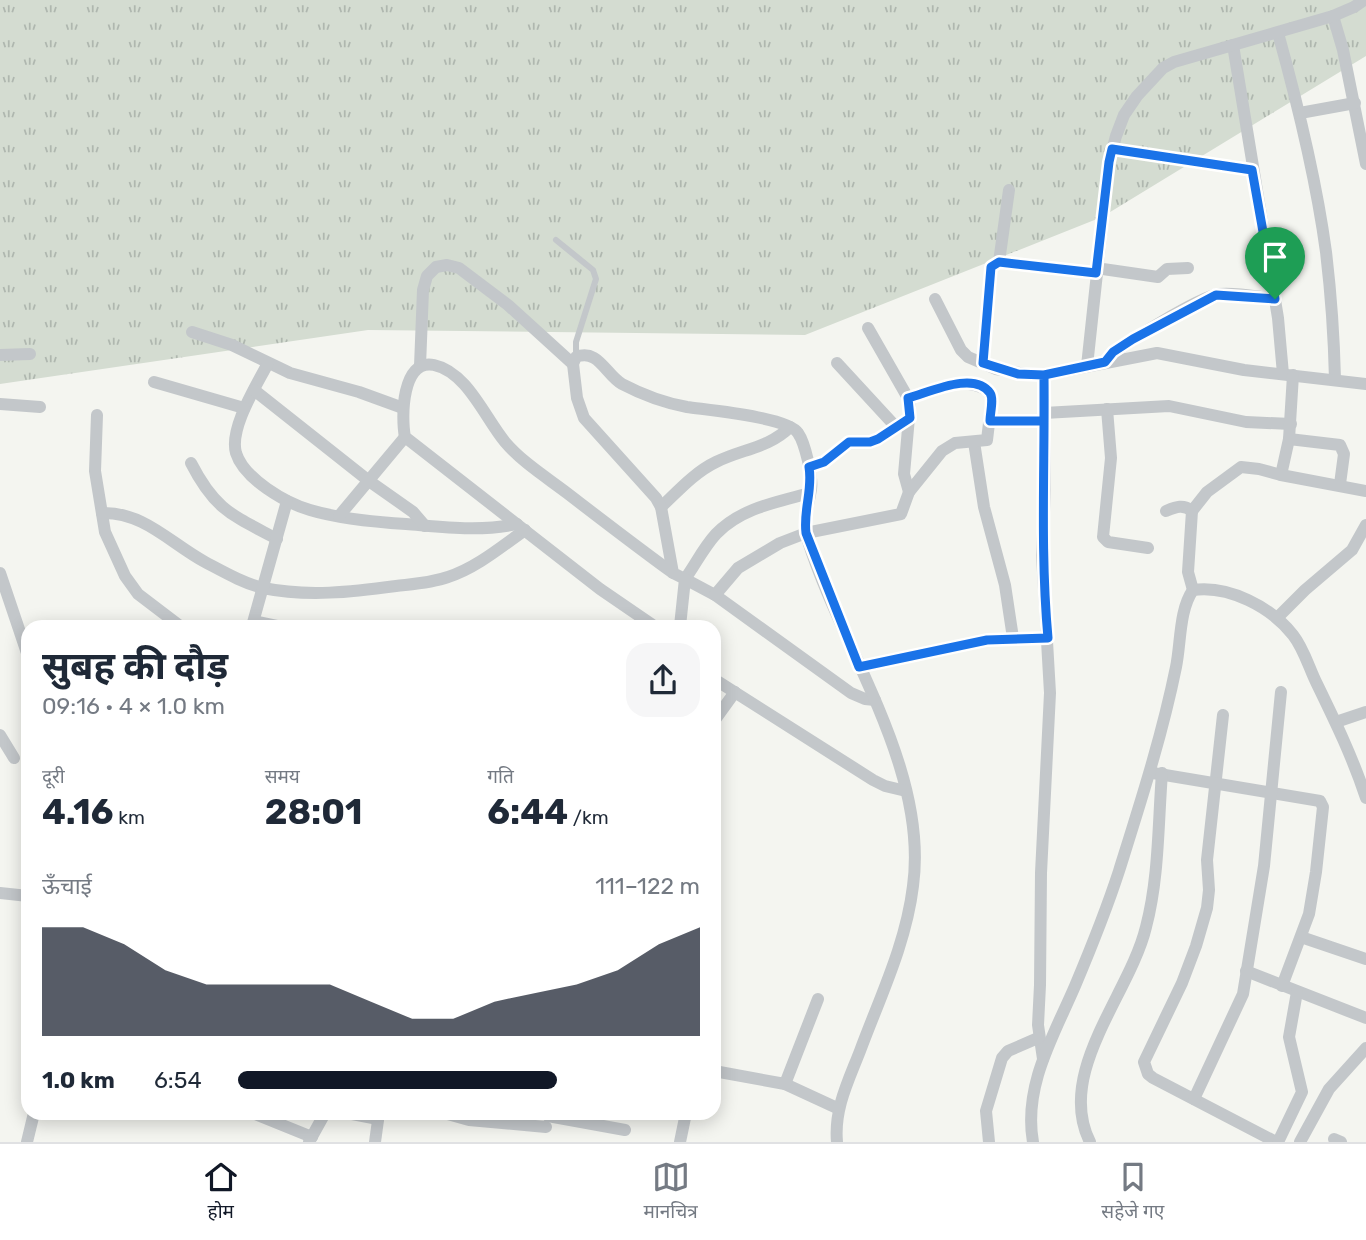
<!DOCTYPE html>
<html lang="hi">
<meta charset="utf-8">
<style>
:root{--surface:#fff;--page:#f6f6f7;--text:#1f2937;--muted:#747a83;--line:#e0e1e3;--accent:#111827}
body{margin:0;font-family:Rubik,"Noto Sans Devanagari",sans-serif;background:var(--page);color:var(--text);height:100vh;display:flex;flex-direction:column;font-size:26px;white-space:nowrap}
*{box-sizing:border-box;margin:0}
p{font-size:23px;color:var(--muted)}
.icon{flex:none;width:38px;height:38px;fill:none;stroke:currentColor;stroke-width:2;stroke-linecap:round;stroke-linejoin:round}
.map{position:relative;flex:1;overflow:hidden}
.details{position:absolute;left:21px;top:620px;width:700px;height:500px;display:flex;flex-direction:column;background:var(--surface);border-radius:21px;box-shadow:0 4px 18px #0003}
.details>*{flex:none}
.pin{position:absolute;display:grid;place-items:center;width:60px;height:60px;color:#fff;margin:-72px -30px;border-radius:50% 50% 50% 0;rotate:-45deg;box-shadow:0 0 7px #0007}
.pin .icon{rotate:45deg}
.round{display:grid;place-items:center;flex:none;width:74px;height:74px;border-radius:21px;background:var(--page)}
.head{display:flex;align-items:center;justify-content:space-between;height:119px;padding:0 21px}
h1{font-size:38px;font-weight:700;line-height:52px}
.figures{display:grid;grid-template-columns:repeat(3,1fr);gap:10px;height:119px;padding:7px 21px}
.figures div{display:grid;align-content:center}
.figures b{font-size:35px;font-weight:700}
.figures small{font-size:19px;font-weight:400}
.figures p{font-size:19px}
.chart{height:196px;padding:14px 21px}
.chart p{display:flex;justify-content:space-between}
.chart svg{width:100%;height:126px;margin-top:7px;fill:var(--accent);opacity:.7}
ul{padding:0 21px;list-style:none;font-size:23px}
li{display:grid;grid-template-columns:112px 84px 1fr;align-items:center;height:52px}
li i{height:18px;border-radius:9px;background:var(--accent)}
.tab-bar{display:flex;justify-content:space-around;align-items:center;height:98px;border-top:2px solid var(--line);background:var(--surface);font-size:19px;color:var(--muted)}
.tab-bar a{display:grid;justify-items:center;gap:4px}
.tab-bar .selected{color:var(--accent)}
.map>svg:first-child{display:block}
</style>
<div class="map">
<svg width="1366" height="1142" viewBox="0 0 1366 1142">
<defs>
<pattern id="grass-tufts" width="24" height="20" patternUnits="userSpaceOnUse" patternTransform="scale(1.75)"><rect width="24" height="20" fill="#d4dcd1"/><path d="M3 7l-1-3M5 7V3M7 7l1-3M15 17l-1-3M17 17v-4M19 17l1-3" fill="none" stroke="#afb7af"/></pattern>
</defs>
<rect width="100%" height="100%" fill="#f4f5f0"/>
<polygon fill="url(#grass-tufts)" points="0,0 1366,0 1366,56 1102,217 805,335 368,330 0,384"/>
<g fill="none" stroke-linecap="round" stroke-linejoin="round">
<polyline stroke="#c3c7ca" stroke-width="6" points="556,240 593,270 596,279 576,342 576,357"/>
<g stroke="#c3c7ca" stroke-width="12">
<polyline points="1333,16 1343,50 1366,164"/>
<path d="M 1278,33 C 1298,105 1316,178 1326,252 C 1331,294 1334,337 1335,379"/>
<polyline points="1233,45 1278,318 1283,374"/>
<polyline points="1300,113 1355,103"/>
<polyline points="1112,149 1252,170"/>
<polyline points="999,262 1009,190"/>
<polyline points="1096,268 1158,277 1167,269 1188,268"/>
<polyline points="935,299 961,350 968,357 996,369 1031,375 1044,375 1157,353 1244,370 1366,384"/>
<polyline points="868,328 908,398 910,406 904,474 909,492"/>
<polyline points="192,332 232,345 290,373 359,392 403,408"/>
<polyline points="0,355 30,354"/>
<path d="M 1106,361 C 1119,345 1200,297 1219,294 C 1237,292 1257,297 1275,299"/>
<path d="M 268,363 C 257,385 229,428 236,453 C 244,479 286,503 310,510 C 340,519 374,522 406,524 C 443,527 480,532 517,524"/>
<polyline points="837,363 896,427"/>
<polyline points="983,363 991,266 999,262 1096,273"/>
<polyline points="420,366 423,290 427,276 436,267 447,265 459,268 508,305 573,364"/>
<polyline points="1087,366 1109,162 1116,136 1124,115 1137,96 1163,68 1174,62 1333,16 1354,7 1364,0"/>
<polyline points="154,382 244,408"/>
<polyline points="254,390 369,481 413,512 425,526"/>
<polyline points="0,404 40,407"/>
<polyline points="1107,409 1111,458 1103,537 1108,542 1148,548"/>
<polyline points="1044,413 1169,406 1246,422 1291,424"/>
<polyline points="97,415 95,471 105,532 125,576 138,594 180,626"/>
<polyline points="990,421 1044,421"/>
<polyline points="1289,439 1340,445 1344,454 1340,484"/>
<polyline points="974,442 984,507 1005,585 1013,638"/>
<path d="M 191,463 C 215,510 232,515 277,539"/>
<polyline points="809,467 824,462 849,442 870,442 879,439 910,418"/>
<polyline points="1281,475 1289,439 1293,375"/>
<path d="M 810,493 C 777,502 741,508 716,534 C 704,547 695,565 685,579 L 715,595 L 851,693 L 865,699 L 875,700"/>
<path d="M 661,507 C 678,491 695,472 716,462 C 742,449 769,448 790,427"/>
<path d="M 1166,511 C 1176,507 1183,504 1192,511 L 1188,572 L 1193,590"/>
<polyline points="1192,511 1207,492 1241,467 1259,469 1281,475 1366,491"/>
<path d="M 102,513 C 144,512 170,543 205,562 C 224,572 243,583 263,588 C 307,597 352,592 396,586 C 413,584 431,583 448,577 C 476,568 501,547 525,530"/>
<polyline points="339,516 405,437"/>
<polyline points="0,573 28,656"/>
<path d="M 715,595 L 738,568 L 780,543 L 806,533 L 901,514 L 909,492 L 942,451 L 955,443 L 987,440 L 992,398 L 987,390 C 959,375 935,391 908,398"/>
<polyline points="1277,618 1305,590 1352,550 1366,525"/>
<polyline points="254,621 278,626"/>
<polyline points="252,626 287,501"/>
<path d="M 654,626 L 600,589 L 405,437 C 401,417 402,358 434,365 C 467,372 485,418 505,442 C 522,462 546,477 567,493 C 602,520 637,547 673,573"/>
<path d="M 680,626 L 685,579 L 673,573 L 661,507 L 656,498 L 584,418 L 577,398 L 573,364 L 576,357 C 598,348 606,375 622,384 C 641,394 665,403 687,407 C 707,410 788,417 798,433 C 805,443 813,477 811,489 C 808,508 802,522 808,541 C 842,649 929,769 913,886 C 906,944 880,997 860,1051 C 848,1082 834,1109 837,1142"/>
<polyline points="859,667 987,640 1048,638"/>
<polyline points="714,679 873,780 885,786 906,791"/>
<polyline points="1223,715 1207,860 1209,890 1207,908 1196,946 1182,983 1144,1062 1148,1074 1153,1078 1276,1142"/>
<polyline points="714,721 735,692"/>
<polyline points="1336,722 1366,712"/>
<polyline points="0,735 14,758"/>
<polyline points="1153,773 1320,801 1323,807 1316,872 1309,914 1282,986"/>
<polyline points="0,893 28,896"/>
<polyline points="1301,937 1366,959"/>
<polyline points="1246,971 1366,1018"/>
<polyline points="1043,1059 1038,1025 1040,985 1041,873 1050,693 1042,555 1045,490 1044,375"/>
<polyline points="714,1071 785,1084 837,1108"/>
<polyline points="785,1084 818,999"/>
<polyline points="1194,1099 1243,994 1264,866 1281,692"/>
<polyline points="347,1113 378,1119"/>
<polyline points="444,1113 469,1120 546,1127"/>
<polyline points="255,1114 312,1137"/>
<polyline points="548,1116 625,1130"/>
<polyline points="1334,1139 1341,1142"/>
<polyline points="27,1142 34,1113"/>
<polyline points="309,1142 325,1113"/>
<polyline points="375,1142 379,1113"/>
<polyline points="680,1142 686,1113"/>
<polyline points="989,1142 986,1111 1002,1058 1008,1051 1038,1038"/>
<path d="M 1033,1142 C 1023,1086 1054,1035 1075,986 C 1091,948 1106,911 1119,871 C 1140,804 1162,736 1176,667 C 1181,643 1179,610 1193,590 C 1229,585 1271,607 1293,635 C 1304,649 1309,668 1317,684 C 1335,721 1353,758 1366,798"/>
<path d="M 1090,1142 C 1055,1072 1130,994 1146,927 C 1159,878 1158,824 1162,773"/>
<polyline points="1278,1142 1302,1092 1289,1037 1297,992"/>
<polyline points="1300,1142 1329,1089 1366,1048"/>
</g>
</g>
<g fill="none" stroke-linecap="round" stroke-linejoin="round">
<defs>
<path id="route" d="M 1275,299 L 1216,295 L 1133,339 L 1113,352 L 1105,362 L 1044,375 L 1044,421 L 990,421 C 990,413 994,399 990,393 C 974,370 928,393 908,398 L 910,418 L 878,439 L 870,442 L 849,442 L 824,462 L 809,467 C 813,490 803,510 806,533 L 859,667 L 987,640 L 1048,638 C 1040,551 1045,463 1044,375 L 1018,374 L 983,363 L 991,267 L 999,262 L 1096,273 L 1109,162 L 1112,149 L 1252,170 L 1275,299"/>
</defs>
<use href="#route" stroke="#fff" stroke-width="14"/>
<use href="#route" stroke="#1a73e8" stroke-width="9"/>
</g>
</svg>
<div class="pin" style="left:1275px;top:299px;background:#1e9e55"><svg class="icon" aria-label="arrive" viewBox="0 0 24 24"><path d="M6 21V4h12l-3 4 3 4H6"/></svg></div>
<section class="details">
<div class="head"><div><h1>सुबह की दौड़</h1><p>09:16 · 4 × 1.0 km</p></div><a class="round"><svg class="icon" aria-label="share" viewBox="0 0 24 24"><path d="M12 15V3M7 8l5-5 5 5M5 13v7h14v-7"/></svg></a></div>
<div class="figures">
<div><p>दूरी</p><b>4.16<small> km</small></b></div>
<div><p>समय</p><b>28:01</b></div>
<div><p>गति</p><b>6:44<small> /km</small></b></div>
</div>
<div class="chart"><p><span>ऊँचाई</span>111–122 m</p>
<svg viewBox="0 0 160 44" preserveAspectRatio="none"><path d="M0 44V6L10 6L20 12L30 21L40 26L50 26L60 26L70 26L80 32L90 38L100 38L110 32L120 29L130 26L140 21L150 12L160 6V44z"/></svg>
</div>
<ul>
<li><b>1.0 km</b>6:54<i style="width:69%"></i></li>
</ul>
</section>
</div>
<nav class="tab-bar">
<a class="selected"><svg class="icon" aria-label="home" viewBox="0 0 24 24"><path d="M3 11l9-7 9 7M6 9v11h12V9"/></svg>होम</a>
<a><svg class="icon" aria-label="map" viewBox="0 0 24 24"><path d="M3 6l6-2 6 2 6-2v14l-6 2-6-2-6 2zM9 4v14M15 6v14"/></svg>मानचित्र</a>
<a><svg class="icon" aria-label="saved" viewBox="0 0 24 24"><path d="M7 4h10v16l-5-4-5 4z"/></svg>सहेजे गए</a>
</nav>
